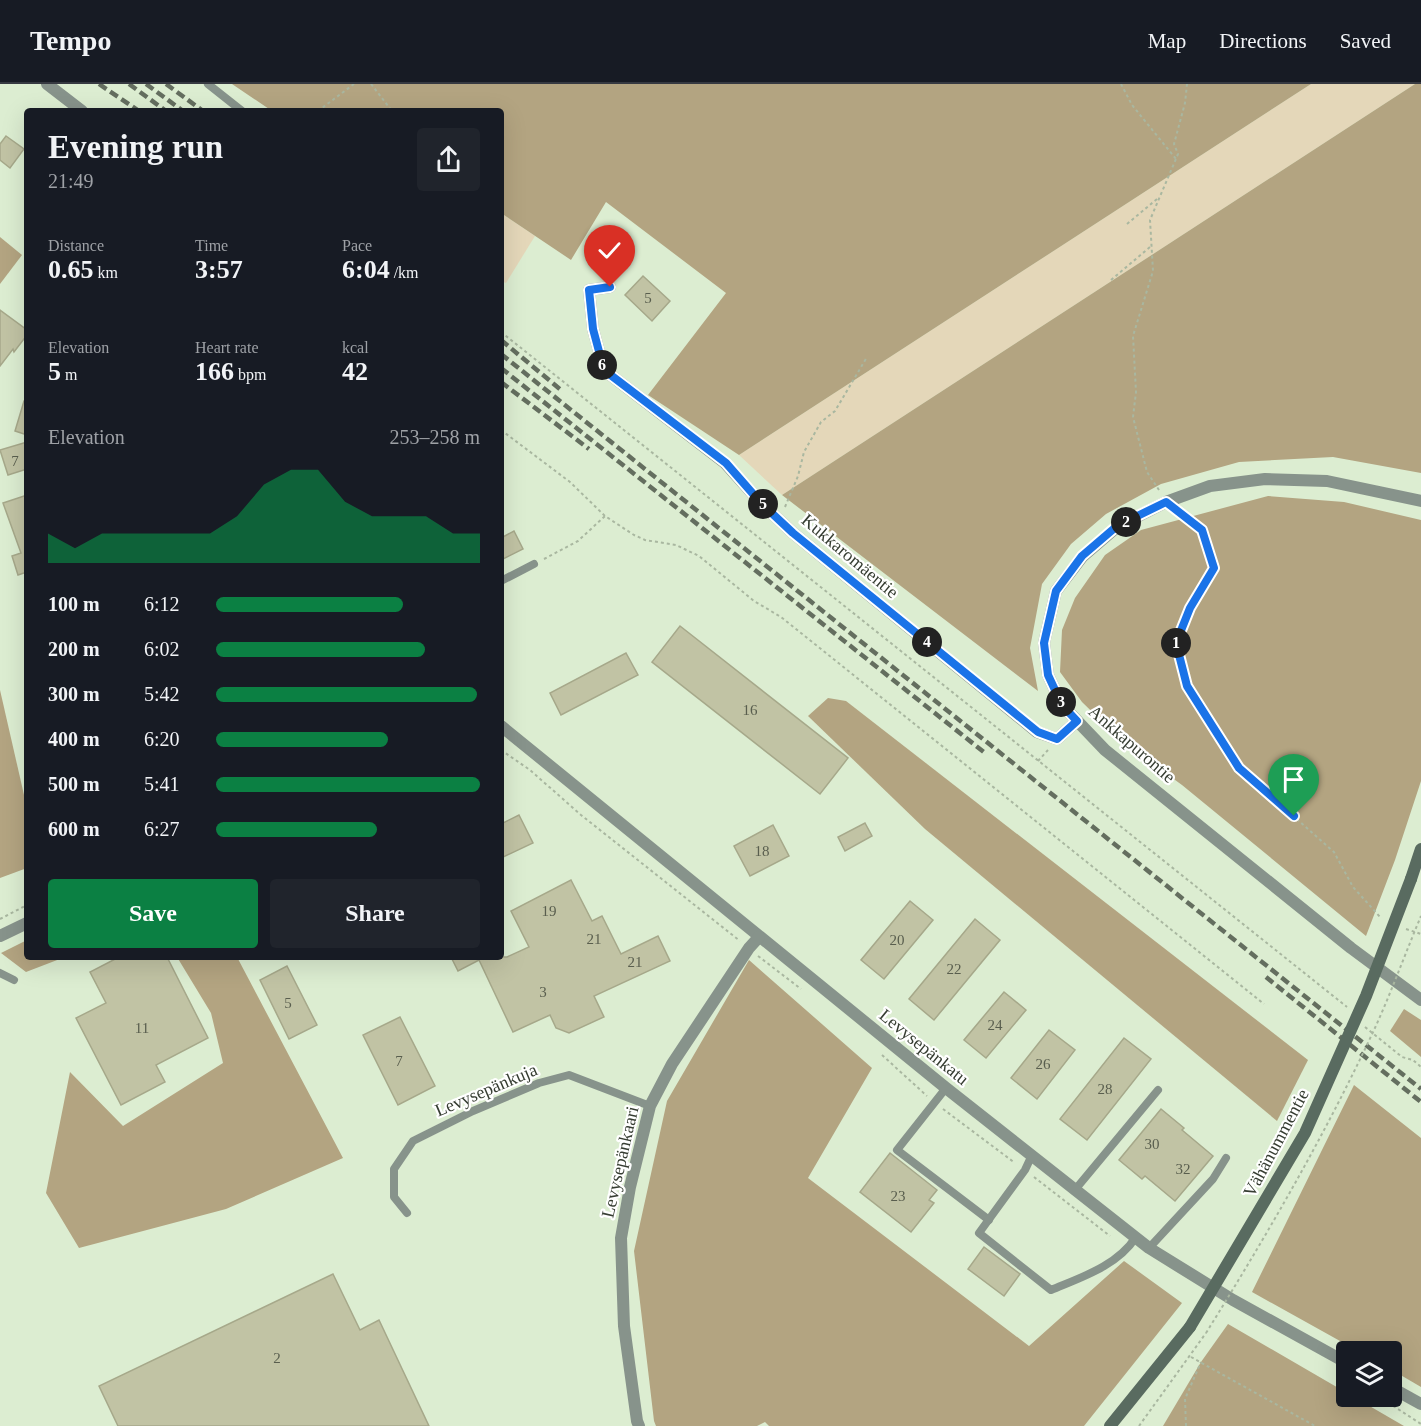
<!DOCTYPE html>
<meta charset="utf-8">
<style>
:root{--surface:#171b24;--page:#20242c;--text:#f1f3f6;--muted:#9ea1a6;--line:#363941;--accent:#0b8043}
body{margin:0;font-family:Georgia,serif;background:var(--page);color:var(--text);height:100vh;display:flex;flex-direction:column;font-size:22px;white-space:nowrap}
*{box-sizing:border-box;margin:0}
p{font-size:20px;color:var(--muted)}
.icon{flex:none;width:33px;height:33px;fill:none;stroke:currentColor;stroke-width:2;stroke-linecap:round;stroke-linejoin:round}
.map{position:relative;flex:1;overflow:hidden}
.panel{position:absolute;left:24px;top:24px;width:480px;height:852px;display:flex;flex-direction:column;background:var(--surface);border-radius:6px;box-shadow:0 6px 24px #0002}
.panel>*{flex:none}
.buttons{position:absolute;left:1336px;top:1257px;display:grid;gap:12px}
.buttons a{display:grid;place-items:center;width:66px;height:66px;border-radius:6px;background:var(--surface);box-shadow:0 6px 24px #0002;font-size:30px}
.pin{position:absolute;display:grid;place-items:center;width:51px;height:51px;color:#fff;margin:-62px -26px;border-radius:50% 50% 50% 0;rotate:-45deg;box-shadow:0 0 6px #0007}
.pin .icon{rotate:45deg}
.km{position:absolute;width:30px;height:30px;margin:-15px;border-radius:50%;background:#222;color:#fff;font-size:16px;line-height:30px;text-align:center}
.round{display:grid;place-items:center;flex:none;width:63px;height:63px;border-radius:6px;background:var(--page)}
.summary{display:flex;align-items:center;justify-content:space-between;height:102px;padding:0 24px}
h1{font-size:33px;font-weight:700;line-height:45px}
.stats{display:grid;grid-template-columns:repeat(3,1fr);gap:9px;height:102px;padding:6px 24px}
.stats div{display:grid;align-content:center}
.stats b{font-size:26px;font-weight:700}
.stats small{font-size:16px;font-weight:400}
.stats p{font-size:16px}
.chart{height:168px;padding:12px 24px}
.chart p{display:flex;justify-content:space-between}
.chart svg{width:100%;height:108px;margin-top:6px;fill:var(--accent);opacity:.7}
.button{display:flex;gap:12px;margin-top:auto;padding:12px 24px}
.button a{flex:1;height:69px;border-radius:6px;background:var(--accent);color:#fff;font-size:24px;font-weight:700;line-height:69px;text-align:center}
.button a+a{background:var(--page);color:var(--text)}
ul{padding:0 24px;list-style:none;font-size:20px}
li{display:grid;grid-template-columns:96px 72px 1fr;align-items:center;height:45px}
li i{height:15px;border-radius:8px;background:var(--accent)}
header{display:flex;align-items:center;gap:36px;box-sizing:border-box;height:84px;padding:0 30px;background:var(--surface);border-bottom:2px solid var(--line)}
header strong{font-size:28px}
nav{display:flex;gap:33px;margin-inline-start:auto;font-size:21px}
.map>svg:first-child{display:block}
</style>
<header>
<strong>Tempo</strong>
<nav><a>Map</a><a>Directions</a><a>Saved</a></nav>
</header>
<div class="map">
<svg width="1421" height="1342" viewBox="0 0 1421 1342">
<rect width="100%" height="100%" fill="#dcedd1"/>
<g fill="#e4d7b9">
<polygon points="1311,0 1415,0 782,411 739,371"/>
<polygon points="501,129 535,152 506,199 501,197"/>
</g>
<g fill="#b3a481">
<polygon points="232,0 1311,0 739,371 648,311 726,209 606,118 571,176 501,129 501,27 272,27"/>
<polygon points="1415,0 1421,0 1421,389 1333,373 1239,378 1161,400 1106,430 1071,460 1042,500 1030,564 1038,607 782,411"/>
<polygon points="0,153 22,171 0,200"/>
<polygon points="1268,412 1344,418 1421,436 1421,697 1395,776 1366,852 1182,701 1124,659 1082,618 1060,588 1062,546 1075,514 1105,471 1141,446"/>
<polygon points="0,606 27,724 27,784 0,794"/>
<polygon points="828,614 846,617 1308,976 1277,1037 925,745 808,632"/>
<polygon points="27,856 27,873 65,873 26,888 1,869"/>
<polygon points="177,873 237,873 343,1074 226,1125 79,1164 46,1109 70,988 123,1042 223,979 211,929"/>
<polygon points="749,876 872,984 808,1094 1029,1262 1124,1177 1182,1219 1084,1342 769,1342 765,1338 757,1342 656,1342 654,1337 634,1167 667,1017"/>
<polygon points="1404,925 1421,936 1421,973 1390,947"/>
<polygon points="1354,1001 1421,1054 1421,1303 1392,1286 1392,1268 1358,1267 1252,1208"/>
<polygon points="1228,1240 1347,1309 1347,1312 1354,1313 1404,1342 1163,1342 1201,1278"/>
</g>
<g fill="#c1c3a4" stroke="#a6a88a" stroke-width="1.5">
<polygon points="6,52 24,65 10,84 0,76 0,60"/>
<polygon points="643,192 670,217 652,237 625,211"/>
<polygon points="0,226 27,246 27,251 14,268 13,265 0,282"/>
<polygon points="24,317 27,317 27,351 15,347"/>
<polygon points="27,358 27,385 8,391 0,366"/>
<polygon points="27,411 27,488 18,491 12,472 21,469 3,419"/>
<polygon points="514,447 523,465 501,476 501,454"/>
<polygon points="680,542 848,674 820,710 652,578"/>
<polygon points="626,569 638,591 561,631 550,609"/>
<polygon points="519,731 533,759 501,774 501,740"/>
<polygon points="865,739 872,752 845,767 838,753"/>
<polygon points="773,741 789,772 750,792 734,762"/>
<polygon points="571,796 592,837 602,832 621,870 658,852 670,877 594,912 604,933 569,949 556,944 550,931 513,948 479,876 458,887 451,873 507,873 529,863 511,827"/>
<polygon points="910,817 933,836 884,895 861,876"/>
<polygon points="975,835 1000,856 934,936 909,915"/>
<polygon points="119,873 167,873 208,954 156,981 165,998 121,1021 76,934 106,919 90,888"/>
<polygon points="287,882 317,941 289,955 260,896"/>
<polygon points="1004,908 1026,926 986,974 964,956"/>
<polygon points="400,933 435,1002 398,1021 363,951"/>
<polygon points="1049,946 1075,966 1037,1015 1011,994"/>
<polygon points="1124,954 1151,975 1087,1056 1060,1035"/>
<polygon points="1161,1025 1184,1044 1182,1046 1213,1072 1175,1117 1145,1092 1142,1095 1119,1076"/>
<polygon points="890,1069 937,1106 929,1116 934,1119 911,1148 860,1108"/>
<polygon points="984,1163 1020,1190 1004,1212 968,1185"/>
<polygon points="333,1190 360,1246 379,1236 429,1342 118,1342 99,1302"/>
</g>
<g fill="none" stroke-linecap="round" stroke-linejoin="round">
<g stroke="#a9b7a0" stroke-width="2" stroke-dasharray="3 3" stroke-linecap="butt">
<polyline points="371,0 392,27"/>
<polyline points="1121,0 1132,21 1176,75"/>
<polyline points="318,27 354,0"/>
<polyline points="1127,140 1157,115"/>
<polyline points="1111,196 1150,163"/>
<polyline points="501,248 1347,923"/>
<polyline points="501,346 570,398 605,432 634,451 645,456 676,461 699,472 754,517 781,533 1264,920"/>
<polyline points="1159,406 1147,388 1133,333 1136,308 1133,252 1153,187 1150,136 1178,70 1174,60 1185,19 1187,0"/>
<polyline points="785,423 798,392 804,368 821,338 835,327 867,273"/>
<polyline points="1179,428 1202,446 1214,484 1190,524 1176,559 1187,602 1239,684 1334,768 1353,803 1381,834"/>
<polyline points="544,475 578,457 605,432"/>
<polyline points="501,666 530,686 581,731 740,857"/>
<polyline points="1038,677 1048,666"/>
<polyline points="0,835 27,821"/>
<polyline points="1406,845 1421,850"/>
<polyline points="758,872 801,905"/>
<polyline points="1365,943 1402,973 1413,976 1421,983"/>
<polyline points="882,971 927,1012"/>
<polyline points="943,1025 1015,1079"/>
<polyline points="1034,1093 1110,1152"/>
<polyline points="1191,1273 1315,1342"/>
<polyline points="1378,1312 1421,1340"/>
<polyline points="1139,1342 1206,1249"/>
<polyline points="1186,1342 1185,1315 1201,1278"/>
</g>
<g stroke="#87938b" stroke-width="8">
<polyline points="208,0 242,27"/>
<polyline points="501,497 534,480"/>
<polyline points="0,889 14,896"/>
<polyline points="946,1004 897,1066 989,1136"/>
<path d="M 1032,1071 L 1025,1086 L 979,1149 L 1051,1206 C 1082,1193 1117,1182 1136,1153"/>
<polyline points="1074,1107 1158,1006"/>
<polyline points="407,1129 394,1113 394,1085 413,1057 473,1027 539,999 569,991 650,1022"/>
<polyline points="1149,1164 1213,1095 1226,1074"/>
</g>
<g stroke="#87938b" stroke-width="12">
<polyline points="47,0 82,27"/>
<polyline points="610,203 589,206 593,245 604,286 725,379 761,419 793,449 1037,648 1057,655 1077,637"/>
<polyline points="1421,417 1327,397 1265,395 1210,402 1166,418 1117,443 1082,473 1056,507 1044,559 1048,591 1062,621 1105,666 1351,864 1421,916"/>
<polyline points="501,642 946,1004 1149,1164 1233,1216 1347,1279"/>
<polyline points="0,852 27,839"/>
<polyline points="1392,1304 1421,1320"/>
<polyline points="639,1342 637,1337 624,1242 621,1154 630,1103 650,1022 672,980 749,864 759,853"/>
</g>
<g stroke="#596b60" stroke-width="12">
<polyline points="1411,795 1421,765"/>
<polyline points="1110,1342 1190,1243"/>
</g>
<g stroke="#646e5f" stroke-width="4.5" stroke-dasharray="9 4.5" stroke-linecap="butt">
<polyline points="99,0 139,27"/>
<polyline points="129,0 166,27"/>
<polyline points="146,0 183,27"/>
<polyline points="166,0 203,27"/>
<polyline points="501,256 561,306"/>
<polyline points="501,270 1421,1005"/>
<polyline points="501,284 985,669"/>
<polyline points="501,298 589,365"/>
<polyline points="1266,893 1421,1018"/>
</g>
<path stroke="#a9b7a0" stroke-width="2" stroke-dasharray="3 3" stroke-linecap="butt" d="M 1206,1249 C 1267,1151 1325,1051 1374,946 C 1391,909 1405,870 1421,832"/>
<polyline stroke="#596b60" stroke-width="12" points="1190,1243 1305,1049 1366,912 1411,795"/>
</g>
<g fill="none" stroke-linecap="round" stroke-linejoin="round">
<defs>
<polyline id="route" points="610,203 589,206 593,245 604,286 726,379 761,419 793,449 1038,648 1057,655 1077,637 1062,621 1048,591 1044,559 1056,507 1082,472 1117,442 1166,418 1202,446 1214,484 1190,524 1176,559 1187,602 1239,684 1294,732"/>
</defs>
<use href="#route" stroke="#fff" stroke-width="12"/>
<use href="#route" stroke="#1a73e8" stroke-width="8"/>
</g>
<g text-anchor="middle" stroke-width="4.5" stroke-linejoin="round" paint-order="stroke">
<g font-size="15" fill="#595e4e">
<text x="648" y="219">5</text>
<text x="15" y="382">7</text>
<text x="750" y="631">16</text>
<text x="762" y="772">18</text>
<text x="549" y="832">19</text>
<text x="594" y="860">21</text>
<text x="897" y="861">20</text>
<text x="635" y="883">21</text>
<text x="954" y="890">22</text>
<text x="543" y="913">3</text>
<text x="288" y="924">5</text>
<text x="995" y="946">24</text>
<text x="142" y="949">11</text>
<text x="399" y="982">7</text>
<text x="1043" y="985">26</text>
<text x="1105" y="1010">28</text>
<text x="1152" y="1065">30</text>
<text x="1183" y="1090">32</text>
<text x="898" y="1117">23</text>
<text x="277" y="1279">2</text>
</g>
<g font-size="18" fill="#363d32" stroke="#fff">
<text transform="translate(850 472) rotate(40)" y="6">Kukkaromäentie</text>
<text transform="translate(1132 660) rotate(41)" y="6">Ankkapurontie</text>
<text transform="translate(924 963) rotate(39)" y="6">Levysepänkatu</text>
<text transform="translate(486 1006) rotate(-23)" y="6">Levysepänkuja</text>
<text transform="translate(1276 1059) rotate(-62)" y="6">Vähänummentie</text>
<text transform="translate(620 1078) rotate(-77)" y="6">Levysepänkaari</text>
</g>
</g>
</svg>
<div class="buttons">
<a><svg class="icon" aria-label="layers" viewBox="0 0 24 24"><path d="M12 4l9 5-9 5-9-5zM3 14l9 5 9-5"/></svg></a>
</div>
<div class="pin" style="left:1294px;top:732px;background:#1e9e55"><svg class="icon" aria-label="arrive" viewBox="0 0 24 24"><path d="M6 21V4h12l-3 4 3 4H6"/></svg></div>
<div class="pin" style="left:610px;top:203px;background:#d93025"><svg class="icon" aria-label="check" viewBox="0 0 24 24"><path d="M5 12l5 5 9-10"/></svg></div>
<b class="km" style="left:1176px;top:559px">1</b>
<b class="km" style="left:1126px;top:438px">2</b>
<b class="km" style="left:1061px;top:618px">3</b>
<b class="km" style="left:927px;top:558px">4</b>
<b class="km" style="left:763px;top:420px">5</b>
<b class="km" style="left:602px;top:281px">6</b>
<section class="panel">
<div class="summary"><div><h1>Evening run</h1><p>21:49</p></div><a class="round"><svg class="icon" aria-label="share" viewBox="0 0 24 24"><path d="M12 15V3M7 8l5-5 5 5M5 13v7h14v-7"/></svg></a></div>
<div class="stats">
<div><p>Distance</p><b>0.65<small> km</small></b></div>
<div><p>Time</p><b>3:57</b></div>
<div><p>Pace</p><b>6:04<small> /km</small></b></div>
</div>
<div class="stats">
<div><p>Elevation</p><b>5<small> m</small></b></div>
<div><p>Heart rate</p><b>166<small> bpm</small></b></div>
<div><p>kcal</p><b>42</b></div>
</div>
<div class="chart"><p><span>Elevation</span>253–258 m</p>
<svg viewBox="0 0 160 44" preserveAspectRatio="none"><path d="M0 44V32L10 38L20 32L30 32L40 32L50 32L60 32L70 25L80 12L90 6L100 6L110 19L120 25L130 25L140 25L150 32L160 32V44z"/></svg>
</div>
<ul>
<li><b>100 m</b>6:12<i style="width:71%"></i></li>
<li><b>200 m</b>6:02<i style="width:79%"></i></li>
<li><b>300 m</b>5:42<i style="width:99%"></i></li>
<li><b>400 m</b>6:20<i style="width:65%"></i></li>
<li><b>500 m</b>5:41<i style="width:100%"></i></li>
<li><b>600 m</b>6:27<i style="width:61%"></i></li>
</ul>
<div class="button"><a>Save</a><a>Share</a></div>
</section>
</div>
